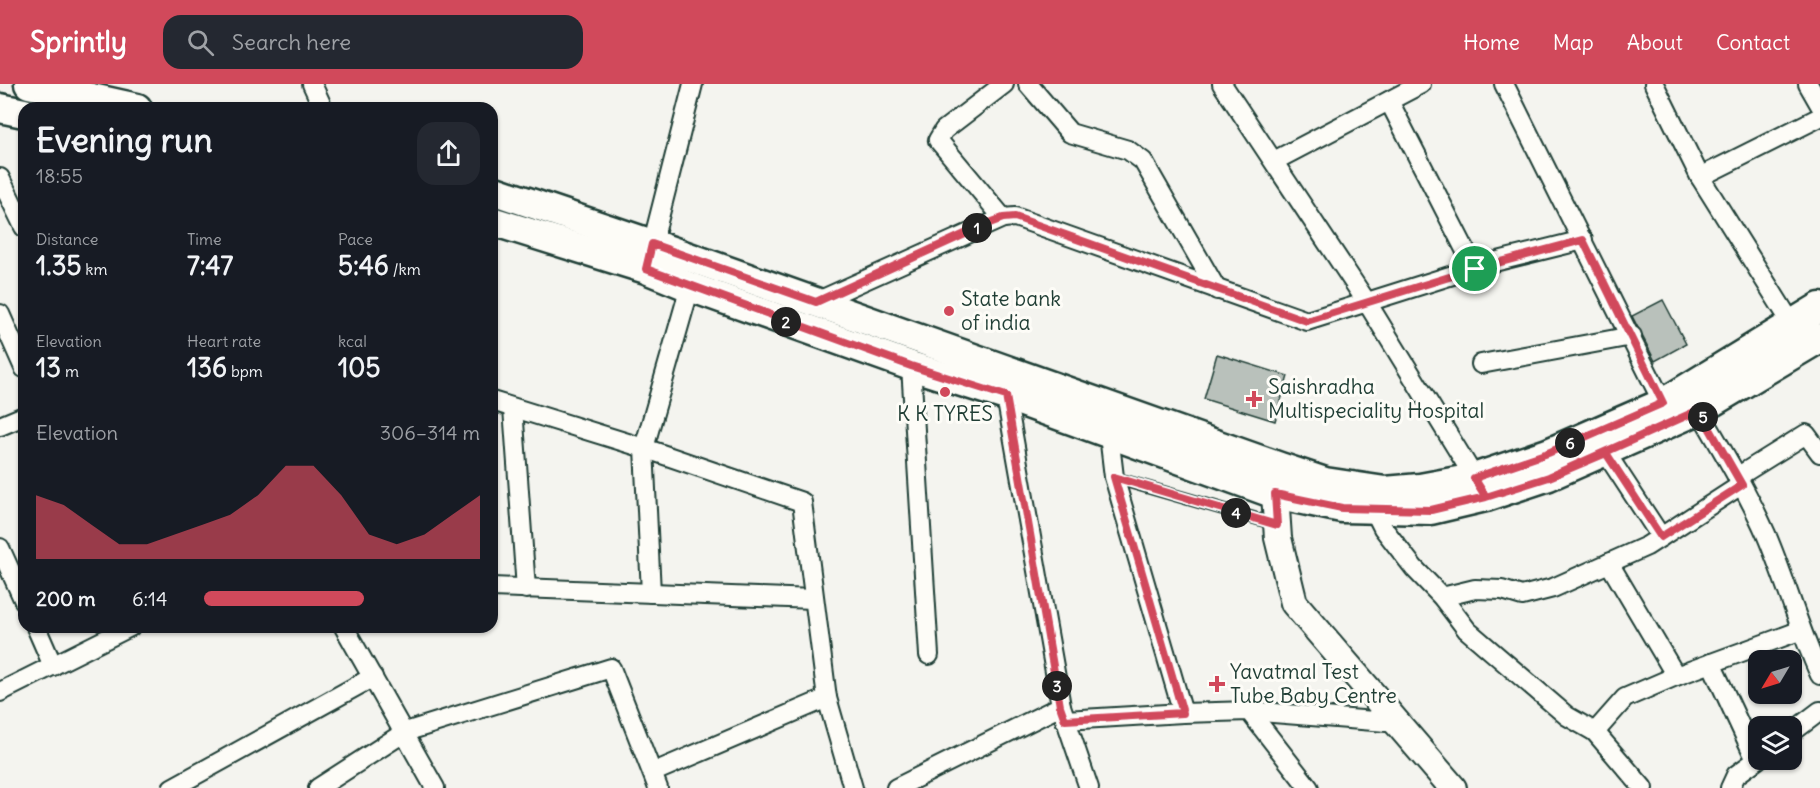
<!DOCTYPE html>
<meta charset="utf-8">
<style>
:root{--surface:#171b24;--page:#242831;--text:#f1f3f6;--muted:#9ea1a6;--accent:#d1495b}
body{margin:0;font-family:Delius,sans-serif;background:var(--page);color:var(--text);height:100vh;display:flex;flex-direction:column;font-size:22px;white-space:nowrap}
*{box-sizing:border-box;margin:0}
p{font-size:20px;color:var(--muted)}
.icon{flex:none;width:33px;height:33px;fill:none;stroke:currentColor;stroke-width:2;stroke-linecap:round;stroke-linejoin:round}
.map{position:relative;flex:1;overflow:hidden}
.panel{position:absolute;left:18px;top:18px;width:480px;height:531px;display:flex;flex-direction:column;background:var(--surface);border-radius:18px;box-shadow:0 2px 4px #0004}
.panel>*{flex:none}
.needle{width:39px;rotate:232deg}
.fabs{position:absolute;left:1748px;top:566px;display:grid;gap:12px}
.fabs a{display:grid;place-items:center;width:54px;height:54px;border-radius:12px;background:var(--surface);box-shadow:0 2px 4px #0004;font-size:30px}
.pin{position:absolute;display:grid;place-items:center;width:51px;height:51px;color:#fff;margin:-26px;border:3px solid #fff;border-radius:50%;box-shadow:0 2px 6px #0007}
.km{position:absolute;width:30px;height:30px;margin:-15px;border-radius:50%;background:#222;color:#fff;font-size:16px;line-height:30px;text-align:center}
.round{display:grid;place-items:center;flex:none;width:63px;height:63px;border-radius:18px;background:var(--page)}
.overview{display:flex;align-items:center;justify-content:space-between;height:102px;padding:0 18px}
h1{font-size:33px;font-weight:700;line-height:45px}
.metrics{display:grid;grid-template-columns:repeat(3,1fr);gap:9px;height:102px;padding:6px 18px}
.metrics div{display:grid;align-content:center}
.metrics b{font-size:26px;font-weight:700}
.metrics small{font-size:16px;font-weight:400}
.metrics p{font-size:16px}
.chart{height:168px;padding:12px 18px}
.chart p{display:flex;justify-content:space-between}
.chart svg{width:100%;height:108px;margin-top:6px;fill:var(--accent);opacity:.7}
ul{padding:0 18px;list-style:none;font-size:20px}
li{display:grid;grid-template-columns:96px 72px 1fr;align-items:center;height:45px}
li i{height:15px;border-radius:8px;background:var(--accent)}
header{display:flex;align-items:center;gap:36px;box-sizing:border-box;height:84px;padding:0 30px;background:var(--accent);color:#fff}
header strong{font-size:28px}
nav{display:flex;gap:33px;margin-inline-start:auto;font-size:21px}
.search{width:420px;height:54px;background:var(--page);display:flex;align-items:center;gap:15px;box-sizing:border-box;padding:0 21px;border-radius:18px;color:var(--muted);font-size:22px}
.map>svg:first-child{display:block}
</style>
<header>
<strong>Sprintly</strong>
<div class="search"><svg class="icon" aria-label="search" viewBox="0 0 24 24"><circle cx="10" cy="10" r="6"/><path d="M15 15l6 6"/></svg>Search here</div>
<nav><a>Home</a><a>Map</a><a>About</a><a>Contact</a></nav>
</header>
<div class="map">
<svg width="1820" height="704" viewBox="0 0 1820 704">
<rect width="100%" height="100%" fill="#f4f4ef"/>
<filter id="ink" filterUnits="userSpaceOnUse"><feTurbulence type="fractalNoise" baseFrequency=".0167" numOctaves="2"/><feDisplacementMap in="SourceGraphic" scale="12" xChannelSelector="R" yChannelSelector="G"/><feConvolveMatrix kernelMatrix="1 2 1 2 8 2 1 2 1" color-interpolation-filters="sRGB"/></filter>
<g filter="url(#ink)">
<g fill="#b9c1bb" stroke="#1f3d34" stroke-width="1.5">
<polygon points="1663,216 1686,260 1655,277 1632,232"/>
<polygon points="1217,270 1288,292 1275,337 1204,315"/>
</g>
<g fill="none" stroke-linecap="round" stroke-linejoin="round">
<defs>
<polyline id="lane" points="1115,394 1275,440"/>
<g id="street">
<polyline points="312,0 323,24"/>
<polyline points="1028,0 1070,49 1128,66 1143,77 1217,206"/>
<polyline points="1222,0 1368,220 1479,401"/>
<polyline points="1504,0 1663,319"/>
<polyline points="1654,0 1700,93 1792,240"/>
<polyline points="1808,0 1820,21"/>
<polyline points="1389,17 1475,185"/>
<polyline points="1274,77 1421,0"/>
<polyline points="1700,93 1820,33"/>
<polyline points="0,94 24,143"/>
<polyline points="1003,134 938,56 944,46 1004,0"/>
<polyline points="650,169 693,0"/>
<polyline points="816,218 1003,134 1015,133 1307,237 1494,178 1583,156"/>
<polyline points="0,230 24,284"/>
<polyline points="1481,280 1632,252"/>
<polyline points="911,282 929,571"/>
<polyline points="1006,312 1061,622 1089,704"/>
<polyline points="492,317 644,364 802,418 827,614 853,704"/>
<polyline points="513,324 526,505"/>
<path d="M 1699,326 C 1722,366 1747,407 1766,450 C 1786,497 1799,545 1820,591"/>
<polyline points="0,342 24,332"/>
<polyline points="1109,351 1114,393 1183,629 1249,627 1309,704"/>
<polyline points="1606,369 1661,453"/>
<polyline points="1737,393 1806,350 1820,369"/>
<polyline points="1373,424 1383,444 1414,484 1442,513 1467,546 1567,632 1595,648 1643,704"/>
<polyline points="0,464 24,517"/>
<polyline points="1609,479 1676,592"/>
<polyline points="492,503 814,515"/>
<polyline points="651,509 644,364 690,203"/>
<polyline points="1442,513 1475,505 1502,506 1522,512 1553,504 1647,462 1741,401"/>
<polyline points="36,543 53,582"/>
<polyline points="344,543 435,704"/>
<polyline points="1711,579 1756,676"/>
<polyline points="0,608 130,543"/>
<polyline points="1249,627 1399,639"/>
<polyline points="1065,636 1183,629"/>
<polyline points="1595,648 1625,614 1676,592 1799,547"/>
<polyline points="1791,649 1820,627"/>
<polyline points="654,688 827,614"/>
<polyline points="172,704 373,593"/>
<polyline points="318,704 405,648 611,584 658,704"/>
<polyline points="896,704 1061,622"/>
<polyline points="1730,704 1736,691 1758,675"/>
</g>
<polyline id="secondary" points="1278,392 1275,410 1278,454 1294,519 1453,704"/>
<g id="primary">
<polyline points="29,0 137,24"/>
<polyline points="0,24 24,29"/>
<polyline points="492,106 652,160 1280,383 1325,398 1385,407 1420,404 1474,394 1548,369 1663,319 1820,223"/>
<polyline points="492,137 646,185 690,203 911,282 1006,312 1275,410 1342,424 1431,426 1486,413 1549,392 1699,326 1820,254"/>
</g>
</defs>
<use href="#lane" stroke="#1f3d34" stroke-width="14"/>
<use href="#street" stroke="#1f3d34" stroke-width="22"/>
<use href="#secondary" stroke="#1f3d34" stroke-width="30"/>
<use href="#primary" stroke="#1f3d34" stroke-width="33"/>
<use href="#lane" stroke="#fdfcf7" stroke-width="9"/>
<use href="#street" stroke="#fdfcf7" stroke-width="18"/>
<use href="#secondary" stroke="#fdfcf7" stroke-width="26"/>
<use href="#primary" stroke="#fdfcf7" stroke-width="28"/>
</g>
</g>
<g fill="none" stroke-linecap="round" stroke-linejoin="round" filter="url(#ink)">
<defs>
<polyline id="route" points="1475,185 1307,237 1015,133 1003,134 987,140 816,218 652,160 646,185 911,282 1006,312 1060,622 1065,636 1183,629 1114,393 1277,441 1275,410 1342,424 1431,426 1486,413 1549,393 1699,326 1742,401 1661,453 1606,369 1549,393 1486,413 1474,394 1548,369 1663,319 1583,156 1475,185"/>
</defs>
<use href="#route" stroke="#fff" stroke-width="12"/>
<use href="#route" stroke="#d1495b" stroke-width="8"/>
</g>
<g fill="#d1495b" stroke="#fdfcf7" stroke-width="2">
<circle cx="949" cy="227" r="6"/>
<circle cx="945" cy="308" r="6"/>
<path d="M1251 306h6v6h6v6h-6v6h-6v-6h-6v-6h6z"/>
<path d="M1214 591h6v6h6v6h-6v6h-6v-6h-6v-6h6z"/>
</g>
<g text-anchor="middle" stroke-width="6" stroke-linejoin="round" paint-order="stroke">
<g font-size="21" fill="#1f3d34" stroke="#fdfcf7" text-anchor="start">
<text x="961" y="222">State bank<tspan x="961" dy="24">of india</tspan></text>
<text x="1268" y="310">Saishradha<tspan x="1268" dy="24">Multispeciality Hospital</tspan></text>
<text x="945" y="337" text-anchor="middle">K K TYRES</text>
<text x="1230" y="595">Yavatmal Test<tspan x="1230" dy="24">Tube Baby Centre</tspan></text>
</g>
</g>
</svg>
<div class="fabs">
<a><svg class="needle" viewBox="-14 -14 28 28"><path d="M0-13l5 13h-10z" fill="#e53935"/><path d="M0 13l5-13h-10z" fill="#9ea1a6"/></svg></a>
<a><svg class="icon" aria-label="layers" viewBox="0 0 24 24"><path d="M12 4l9 5-9 5-9-5zM3 14l9 5 9-5"/></svg></a>
</div>
<div class="pin" style="left:1475px;top:185px;background:#1e9e55"><svg class="icon" aria-label="arrive" viewBox="0 0 24 24"><path d="M6 21V4h12l-3 4 3 4H6"/></svg></div>
<b class="km" style="left:977px;top:144px">1</b>
<b class="km" style="left:786px;top:238px">2</b>
<b class="km" style="left:1057px;top:602px">3</b>
<b class="km" style="left:1236px;top:429px">4</b>
<b class="km" style="left:1703px;top:333px">5</b>
<b class="km" style="left:1570px;top:359px">6</b>
<section class="panel">
<div class="overview"><div><h1>Evening run</h1><p>18:55</p></div><a class="round"><svg class="icon" aria-label="share" viewBox="0 0 24 24"><path d="M12 15V3M7 8l5-5 5 5M5 13v7h14v-7"/></svg></a></div>
<div class="metrics">
<div><p>Distance</p><b>1.35<small> km</small></b></div>
<div><p>Time</p><b>7:47</b></div>
<div><p>Pace</p><b>5:46<small> /km</small></b></div>
</div>
<div class="metrics">
<div><p>Elevation</p><b>13<small> m</small></b></div>
<div><p>Heart rate</p><b>136<small> bpm</small></b></div>
<div><p>kcal</p><b>105</b></div>
</div>
<div class="chart"><p><span>Elevation</span>306–314 m</p>
<svg viewBox="0 0 160 44" preserveAspectRatio="none"><path d="M0 44V18L10 22L20 30L30 38L40 38L50 34L60 30L70 26L80 18L90 6L100 6L110 18L120 34L130 38L140 34L150 26L160 18V44z"/></svg>
</div>
<ul>
<li><b>200 m</b>6:14<i style="width:58%"></i></li>
</ul>
</section>
</div>
